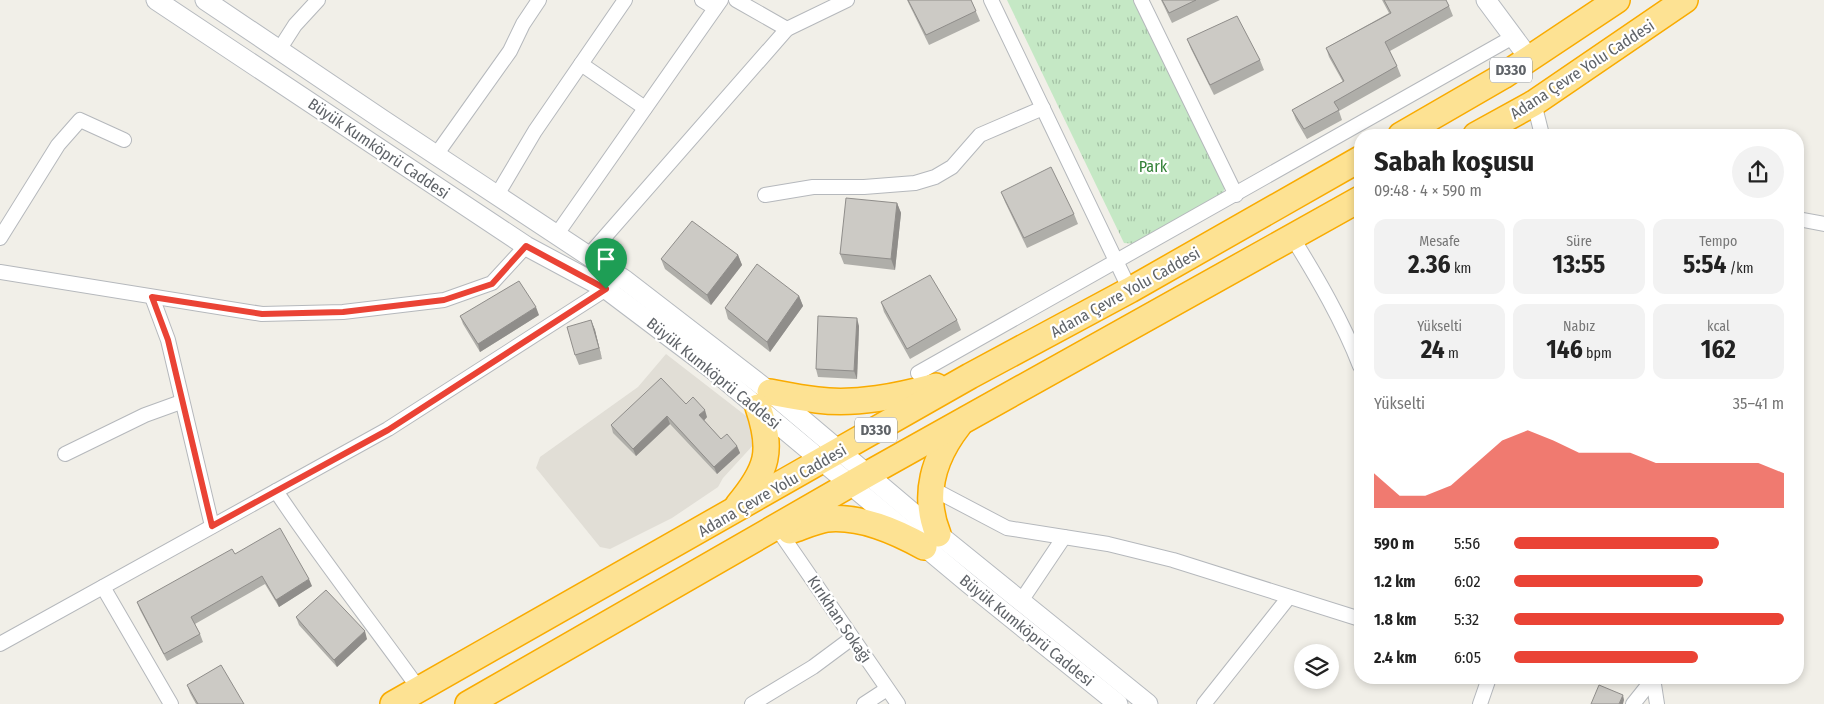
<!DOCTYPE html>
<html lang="tr">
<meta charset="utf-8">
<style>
:root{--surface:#fff;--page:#f2f2f2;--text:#222;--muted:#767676;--accent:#ea4335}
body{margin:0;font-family:"Fira Sans Condensed",sans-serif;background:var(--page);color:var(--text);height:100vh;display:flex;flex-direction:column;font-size:19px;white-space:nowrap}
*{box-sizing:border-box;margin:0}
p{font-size:16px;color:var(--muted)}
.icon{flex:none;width:28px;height:28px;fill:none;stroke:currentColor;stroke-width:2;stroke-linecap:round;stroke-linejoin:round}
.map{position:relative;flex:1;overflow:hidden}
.sheet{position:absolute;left:1354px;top:129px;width:450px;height:555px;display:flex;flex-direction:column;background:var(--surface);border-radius:20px;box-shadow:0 2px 8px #0003}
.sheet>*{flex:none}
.tools{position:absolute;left:1294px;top:644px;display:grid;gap:10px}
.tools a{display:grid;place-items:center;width:45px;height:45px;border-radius:50%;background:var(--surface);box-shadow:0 2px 8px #0003;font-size:25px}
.pin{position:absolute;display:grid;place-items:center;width:42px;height:42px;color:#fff;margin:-51px -21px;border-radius:50% 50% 50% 0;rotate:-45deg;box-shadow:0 0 5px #0007}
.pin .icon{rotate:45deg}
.round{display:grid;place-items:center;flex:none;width:52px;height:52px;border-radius:26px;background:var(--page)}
.overview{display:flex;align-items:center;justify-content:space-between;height:85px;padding:0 20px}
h1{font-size:28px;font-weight:700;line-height:38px}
.metrics{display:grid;grid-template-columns:repeat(3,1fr);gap:8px;height:85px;padding:5px 20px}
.metrics div{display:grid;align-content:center;border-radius:12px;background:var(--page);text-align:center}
.metrics b{font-size:25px;font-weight:700}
.metrics small{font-size:14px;font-weight:400}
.metrics p{font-size:14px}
.chart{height:140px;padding:10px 20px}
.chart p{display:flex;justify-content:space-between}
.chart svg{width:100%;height:90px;margin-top:5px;fill:var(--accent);opacity:.7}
ul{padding:0 20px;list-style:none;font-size:16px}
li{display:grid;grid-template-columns:80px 60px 1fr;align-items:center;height:38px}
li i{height:12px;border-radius:6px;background:var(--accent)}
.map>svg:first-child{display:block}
</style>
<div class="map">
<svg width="1824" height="704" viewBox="0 0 1824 704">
<defs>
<pattern id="park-tufts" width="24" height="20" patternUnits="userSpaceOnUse" patternTransform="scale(1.25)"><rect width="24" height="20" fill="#c5e8c5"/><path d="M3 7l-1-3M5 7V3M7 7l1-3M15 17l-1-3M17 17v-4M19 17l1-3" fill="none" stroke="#a3c0a4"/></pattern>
</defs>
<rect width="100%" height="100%" fill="#f1efe8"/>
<polygon fill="#e1ded6" points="666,354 750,419 755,443 723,478 718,487 672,518 610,549 600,547 536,468 540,457 638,387"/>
<polygon fill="url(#park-tufts)" points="1007,0 1133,0 1227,180 1222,196 1137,244 1124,243"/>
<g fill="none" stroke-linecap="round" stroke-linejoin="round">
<defs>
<g id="street">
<polyline points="702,0 715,8"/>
<polyline points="736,0 787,29"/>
<polyline points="991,0 1130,290"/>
<polyline points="1141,0 1236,195"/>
<polyline points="279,50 295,25 318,0"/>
<polyline points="581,64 645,108"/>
<polyline points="1534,103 1542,135"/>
<polyline points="436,155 510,51 523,24 539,0"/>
<polyline points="497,195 535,131 625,0"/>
<polyline points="765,195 813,187 864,187 915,183 935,177 952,167 980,135 1043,108"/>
<polyline points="1798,219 1824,224"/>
<polyline points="557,234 721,0"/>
<path d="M 1292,237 C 1318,279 1342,320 1360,366"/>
<polyline points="0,238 58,145 80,120 124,140"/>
<polyline points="588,256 787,29 847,0"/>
<polyline points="0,272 262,314 343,312 444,300 492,283 526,246"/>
<polyline points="152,297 168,340 212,526"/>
<polyline points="918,373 1513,37"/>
<polyline points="65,454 145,415 181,402"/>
<polyline points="931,488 1007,528 1108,544 1173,560 1360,619"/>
<path d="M 276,491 C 321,559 372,623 419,689"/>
<polyline points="781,534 898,704"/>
<polyline points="103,587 171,704"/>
<polyline points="1021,601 1064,537"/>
<polyline points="0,644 388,429 606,289"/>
<polyline points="1653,678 1657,704"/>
<polyline points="752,704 813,667 852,638"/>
<polyline points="864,704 887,689"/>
<polyline points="1204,704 1289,597"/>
<polyline points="1480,704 1489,678"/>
<polyline points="1633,704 1653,679 1645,678"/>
</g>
<g id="secondary">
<polyline points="156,0 526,246 606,289 712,369 968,583 1118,704"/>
<polyline points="205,0 383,120 625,280 770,392 938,534 1148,704"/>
<polyline points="1486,0 1529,58"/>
</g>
<g id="highway">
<polyline points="1401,135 1503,76 1617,0"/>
<polyline points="1476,135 1534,103 1685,0"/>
<path d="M 770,392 C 786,395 801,398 817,400 C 857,405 898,396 936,386"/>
<path d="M 738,505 C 768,469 773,451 758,407"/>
<path d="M 790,531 C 802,527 815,521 827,519 C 861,516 895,531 924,547"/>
<path d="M 938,534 C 922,495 934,457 959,425"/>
<polyline points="393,704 970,376 1130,290 1360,159"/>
<polyline points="468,704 868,474 1360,199"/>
</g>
</defs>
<use href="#street" stroke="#b5b8bc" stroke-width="16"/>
<use href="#secondary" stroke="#b6babf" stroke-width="21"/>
<use href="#highway" stroke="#f9ab00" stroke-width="28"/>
<use href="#street" stroke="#fff" stroke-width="14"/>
<use href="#secondary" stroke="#fff" stroke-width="19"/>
<use href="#highway" stroke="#fde293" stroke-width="25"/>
</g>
<g fill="#afaea9">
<polygon points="907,0 971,0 980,21 929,45"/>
<polygon points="1161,0 1220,0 1172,23"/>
<polygon points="1382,0 1446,0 1449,6 1453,16 1390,51 1397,66 1401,76 1339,111 1342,120 1307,139 1296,120 1292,110 1343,82 1329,57 1326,48 1389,13"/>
<polygon points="1187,39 1260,60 1264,70 1214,95 1191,49"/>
<polygon points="1001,192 1074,214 1078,224 1027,248 1005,202"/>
<polygon points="897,203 901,213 895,270 844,264 840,254"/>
<polygon points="738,255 742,265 711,305 665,269 661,259"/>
<polygon points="799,296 803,306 770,352 728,319 725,308"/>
<polygon points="881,302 957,320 961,330 910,359 884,312"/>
<polygon points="539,315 480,352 463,324 460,316"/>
<polygon points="591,320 595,330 602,359 579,365 575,355"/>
<polygon points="859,326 857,379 818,377 816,369"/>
<polygon points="686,404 707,417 704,420 721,439 737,446 740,453 717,474 670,424 636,456 613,433 611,425"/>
<polygon points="235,554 312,586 279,607 265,584 195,624 200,634 203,642 167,661 140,610 137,602"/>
<polygon points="296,617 367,639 337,667 299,625"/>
<polygon points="187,685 244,704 196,704 190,693"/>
</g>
<g fill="#8f8d8a">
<polygon points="897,203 901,213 895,270 891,259"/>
<polygon points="738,255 742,265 711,305 707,295"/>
<polygon points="799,296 803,306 770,352 767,342"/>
<polygon points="536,307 539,315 480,352 478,344"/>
<polygon points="857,318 859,326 857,379 854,371"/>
<polygon points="591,320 595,330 602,359 599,348"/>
<polygon points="705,410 707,417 702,423 699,415"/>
<polygon points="667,416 670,424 636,456 633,449"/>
<polygon points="737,446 740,453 717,474 714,467"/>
<polygon points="309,579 312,586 279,607 276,600"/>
<polygon points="365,631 367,639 337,667 334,660"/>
<polygon points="1623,695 1624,700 1623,704 1619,704"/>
</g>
<g fill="#cccac5" stroke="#8f8d8a">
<polygon points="908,0 971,0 976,11 926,35"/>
<polygon points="1162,0 1196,0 1169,13"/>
<polygon points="1384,0 1446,0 1449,6 1385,42 1397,66 1334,102 1339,110 1304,129 1292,110 1344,81 1326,48 1391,13"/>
<polygon points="1237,16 1260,60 1210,85 1187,39"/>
<polygon points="1051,167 1074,214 1024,238 1001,192"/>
<polygon points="846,198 897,203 891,259 840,254"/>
<polygon points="692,221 738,255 707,295 661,259"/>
<polygon points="757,264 799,296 767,342 725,308"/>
<polygon points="930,275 957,320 907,349 881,302"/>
<polygon points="519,281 536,307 478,344 460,316"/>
<polygon points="818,316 857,318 854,371 816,369"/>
<polygon points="591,320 599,348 575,355 567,327"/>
<polygon points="661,378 686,404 693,397 705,410 699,415 721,439 727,434 737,446 714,467 667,416 633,449 611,425"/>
<polygon points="280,528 309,579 276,600 262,576 191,617 200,634 164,654 137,602 232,549 235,554"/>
<polygon points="326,590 365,631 334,660 296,617"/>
<polygon points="221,665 244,704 198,704 187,685"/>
<polygon points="1599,685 1623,695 1619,704 1591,704"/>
</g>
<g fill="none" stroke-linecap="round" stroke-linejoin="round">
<defs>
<polygon id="route" points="526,246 606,289 388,430 212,526 168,340 152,297 262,314 343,312 444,300 492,284"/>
</defs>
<use href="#route" stroke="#fff" stroke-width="10"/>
<use href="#route" stroke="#ea4335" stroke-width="6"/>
</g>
<g text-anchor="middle" stroke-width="4.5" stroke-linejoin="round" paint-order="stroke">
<g fill="#fff" stroke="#8f9295" stroke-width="1">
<rect x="1490" y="57.5" width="42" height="25" rx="4"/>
<rect x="855" y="417.5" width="42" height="25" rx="4"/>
</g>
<g font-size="15" font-weight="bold" fill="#5f6368">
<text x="1511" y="75">D330</text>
<text x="876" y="435">D330</text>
</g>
<g font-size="16" fill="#5f6368" stroke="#fff">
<text transform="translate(1582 69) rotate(-33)" y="6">Adana Çevre Yolu Caddesi</text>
<text transform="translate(379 148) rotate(34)" y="6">Büyük Kumköprü Caddesi</text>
<text transform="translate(1125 292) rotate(-29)" y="6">Adana Çevre Yolu Caddesi</text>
<text transform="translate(714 373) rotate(39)" y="6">Büyük Kumköprü Caddesi</text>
<text transform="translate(772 490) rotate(-30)" y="6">Adana Çevre Yolu Caddesi</text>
<text transform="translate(840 619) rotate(56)" y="6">Kırıkhan Sokağı</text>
<text transform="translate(1027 630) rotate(39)" y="6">Büyük Kumköprü Caddesi</text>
</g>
<g font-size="16" fill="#348238" stroke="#fff">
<text x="1153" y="172">Park</text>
</g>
</g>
</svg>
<div class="tools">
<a><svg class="icon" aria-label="layers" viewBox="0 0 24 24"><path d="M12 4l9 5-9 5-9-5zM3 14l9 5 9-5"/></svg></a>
</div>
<div class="pin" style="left:606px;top:289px;background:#1e9e55"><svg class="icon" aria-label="arrive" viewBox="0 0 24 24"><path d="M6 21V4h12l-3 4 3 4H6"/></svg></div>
<section class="sheet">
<div class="overview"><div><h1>Sabah koşusu</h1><p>09:48 · 4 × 590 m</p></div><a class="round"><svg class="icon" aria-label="share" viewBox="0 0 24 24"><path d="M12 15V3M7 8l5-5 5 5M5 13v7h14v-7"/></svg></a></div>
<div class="metrics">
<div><p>Mesafe</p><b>2.36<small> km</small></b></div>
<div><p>Süre</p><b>13:55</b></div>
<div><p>Tempo</p><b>5:54<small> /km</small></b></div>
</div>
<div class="metrics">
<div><p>Yükselti</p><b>24<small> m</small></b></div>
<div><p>Nabız</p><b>146<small> bpm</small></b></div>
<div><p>kcal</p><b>162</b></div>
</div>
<div class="chart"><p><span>Yükselti</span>35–41 m</p>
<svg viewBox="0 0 160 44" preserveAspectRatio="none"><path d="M0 44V27L10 38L20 38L30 33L40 22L50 11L60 6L70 11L80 17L90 17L100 17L110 22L120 22L130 22L140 22L150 22L160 27V44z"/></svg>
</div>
<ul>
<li><b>590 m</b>5:56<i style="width:76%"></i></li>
<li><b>1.2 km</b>6:02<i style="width:70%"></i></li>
<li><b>1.8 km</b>5:32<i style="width:100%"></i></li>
<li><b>2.4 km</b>6:05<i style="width:68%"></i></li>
</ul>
</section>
</div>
